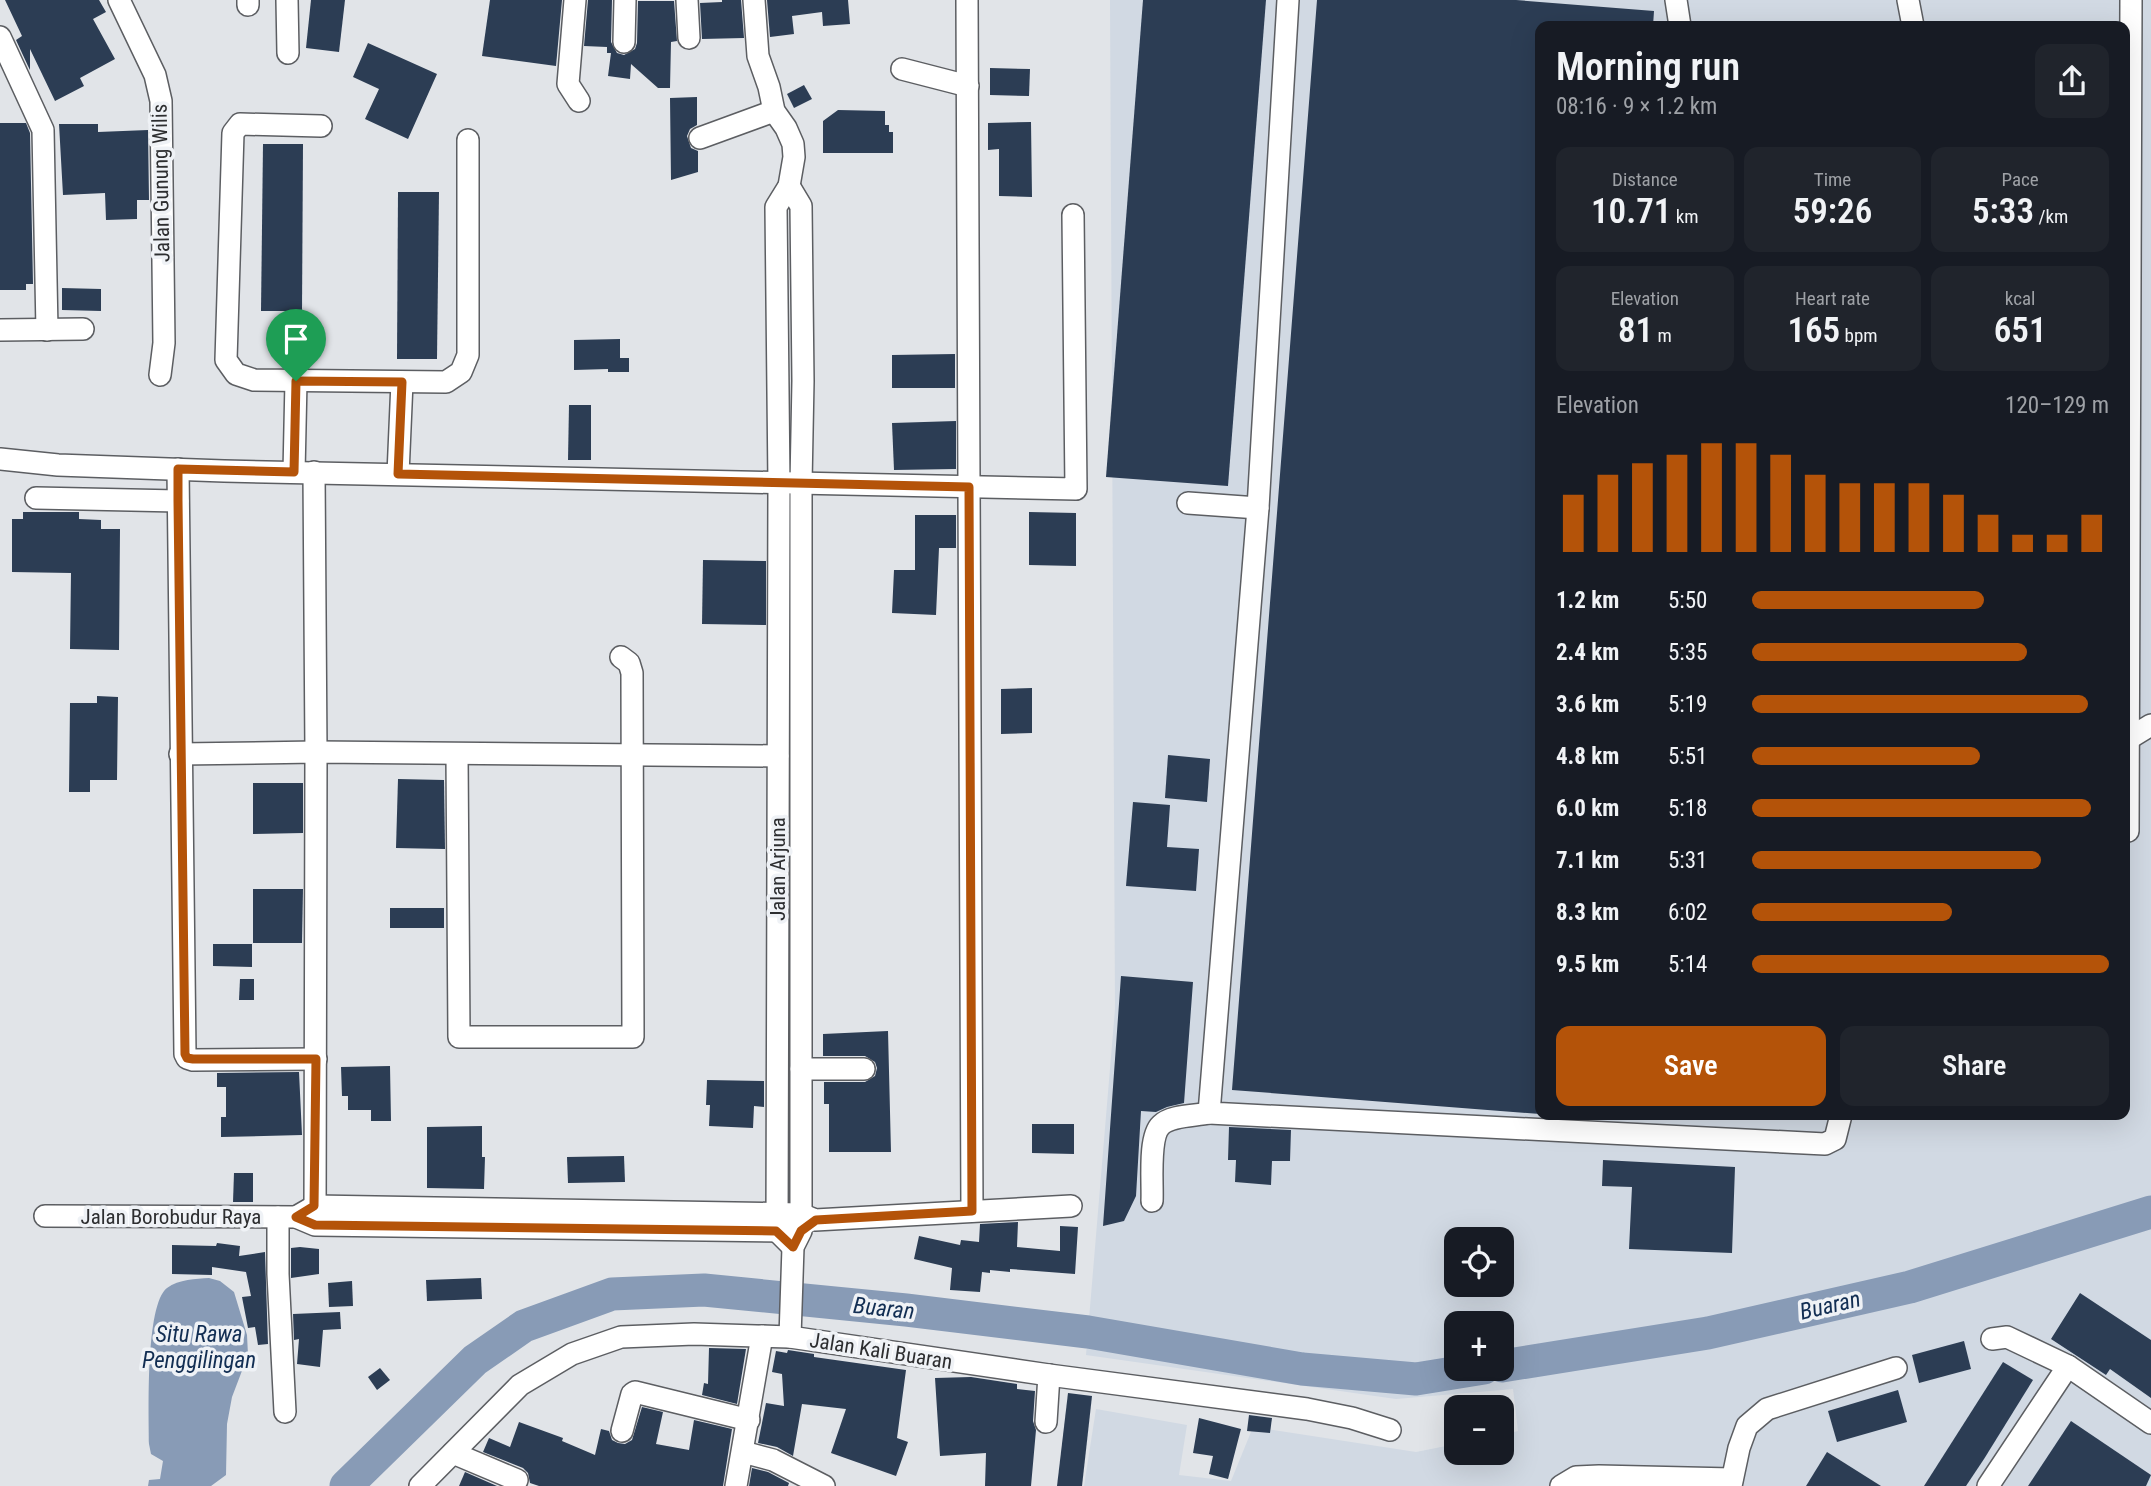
<!DOCTYPE html>
<meta charset="utf-8">
<style>
:root{--surface:#171b24;--page:#20242c;--text:#f1f3f6;--muted:#9ea1a6;--accent:#b45309}
body{margin:0;font-family:"Roboto Condensed",sans-serif;background:var(--page);color:var(--text);height:100vh;display:flex;flex-direction:column;font-size:26px;white-space:nowrap}
*{box-sizing:border-box;margin:0}
p{font-size:23px;color:var(--muted)}
.icon{flex:none;width:38px;height:38px;fill:none;stroke:currentColor;stroke-width:2;stroke-linecap:round;stroke-linejoin:round}
.map{position:relative;flex:1;overflow:hidden}
.details{position:absolute;left:1535px;top:21px;width:595px;height:1099px;display:flex;flex-direction:column;background:var(--surface);border-radius:14px;box-shadow:0 7px 28px #0002}
.details>*{flex:none}
.fabs{position:absolute;left:1444px;top:1227px;display:grid;gap:14px}
.fabs a{display:grid;place-items:center;width:70px;height:70px;border-radius:14px;background:var(--surface);box-shadow:0 7px 28px #0002;font-size:35px}
.pin{position:absolute;display:grid;place-items:center;width:60px;height:60px;color:#fff;margin:-72px -30px;border-radius:50% 50% 50% 0;rotate:-45deg;box-shadow:0 0 7px #0007}
.pin .icon{rotate:45deg}
.round{display:grid;place-items:center;flex:none;width:74px;height:74px;border-radius:14px;background:var(--page)}
.head{display:flex;align-items:center;justify-content:space-between;height:119px;padding:0 21px}
h1{font-size:38px;font-weight:600;line-height:52px}
.metrics{display:grid;grid-template-columns:repeat(3,1fr);gap:10px;height:119px;padding:7px 21px}
.metrics div{display:grid;align-content:center;border-radius:14px;background:var(--page);text-align:center}
.metrics b{font-size:35px;font-weight:600}
.metrics small{font-size:19px;font-weight:400}
.metrics p{font-size:19px}
.chart{height:196px;padding:14px 21px}
.chart p{display:flex;justify-content:space-between}
.chart svg{width:100%;height:126px;margin-top:7px;stroke:var(--accent);stroke-width:6}
.action{display:flex;gap:14px;margin-top:auto;padding:14px 21px}
.action a{flex:1;height:80px;border-radius:14px;background:var(--accent);color:#fff;font-size:28px;font-weight:600;line-height:80px;text-align:center}
.action a+a{background:var(--page);color:var(--text)}
ul{padding:0 21px;list-style:none;font-size:23px}
li{display:grid;grid-template-columns:112px 84px 1fr;align-items:center;height:52px}
li i{height:18px;border-radius:9px;background:var(--accent)}
.map>svg:first-child{display:block}
</style>
<div class="map">
<svg width="2151" height="1486" viewBox="0 0 2151 1486">
<rect width="100%" height="100%" fill="#e1e4e8"/>
<path fill="#d1d9e3" fill-rule="evenodd" d="M 1110,0 L 2151,0 L 2151,1486 L 1084,1486 L 1096,1409 L 1187,1425 L 1179,1475 L 1231,1481 L 1253,1427 L 1416,1452 L 1456,1444 L 1456,1452 L 1502,1452 L 1502,1435 L 1518,1431 L 1513,1389 L 1396,1399 L 1086,1355 L 1115,1009 ZM 1540,26 L 2124,26 L 2124,1115 L 1540,1115 ZM 1456,1239 L 1502,1239 L 1502,1284 L 1456,1284 ZM 1456,1323 L 1502,1323 L 1502,1368 L 1456,1368 Z"/>
<path fill="#889bb6" d="M 209,1278 L 220,1281 L 234,1292 L 247,1335 L 248,1355 L 232,1397 L 227,1424 L 226,1475 L 211,1486 L 148,1486 L 149,1480 L 160,1479 L 163,1461 L 151,1454 L 149,1444 C 149,1414 145,1305 167,1288 C 179,1279 196,1279 209,1278 Z"/>
<g fill="none" stroke-linecap="round" stroke-linejoin="round">
<g stroke="#889bb6" stroke-width="33">
<polyline points="1502,1366 1708,1333 1910,1287 2151,1212"/>
<polyline points="346,1486 475,1360 524,1326 612,1294 704,1290 906,1310 1088,1332 1302,1369 1416,1379 1484,1368"/>
</g>
</g>
<g fill="#2c3d54">
<polygon points="5,0 99,0 106,12 93,19 115,59 80,78 84,86 55,101 30,49 30,70 28,66 16,40 22,36"/>
<polygon points="311,0 345,0 339,52 306,48"/>
<polygon points="490,0 562,0 556,66 482,56"/>
<polygon points="588,0 612,0 611,42 617,53 624,55 635,49 637,43 638,1 674,1 677,41 671,42 670,88 658,88 631,64 630,79 608,76 611,53 607,53 607,47 584,46"/>
<polygon points="722,0 741,0 744,38 702,39 700,3 722,2"/>
<polygon points="767,0 848,0 850,24 823,26 822,12 792,16 794,34 770,37"/>
<polygon points="1143,0 1266,0 1228,486 1106,477"/>
<polygon points="1317,0 1516,0 1654,11 1653,26 1540,26 1540,1114 1232,1090"/>
<polygon points="368,43 437,74 408,139 365,119 379,89 353,77"/>
<polygon points="990,68 1030,69 1029,96 990,95"/>
<polygon points="804,85 812,99 794,108 787,94"/>
<polygon points="697,97 697,125 690,129 687,136 691,148 698,151 698,172 671,180 670,98"/>
<polygon points="838,110 885,111 885,125 889,125 889,132 893,132 893,153 823,153 823,121"/>
<polygon points="1031,122 1032,197 999,196 999,149 988,150 988,123"/>
<polygon points="0,123 26,123 30,133 33,284 26,284 26,290 0,290"/>
<polygon points="59,124 98,124 98,132 148,130 149,200 137,200 137,219 106,220 105,193 63,195"/>
<polygon points="263,144 303,144 302,311 261,311"/>
<polygon points="398,192 439,192 437,359 397,359"/>
<polygon points="62,288 101,289 101,311 62,310"/>
<polygon points="620,339 620,358 629,358 629,372 608,372 608,369 574,370 574,340"/>
<polygon points="955,354 955,388 892,388 892,355"/>
<polygon points="569,405 591,405 591,460 568,460"/>
<polygon points="956,421 956,469 894,470 892,423"/>
<polygon points="23,512 79,512 79,519 101,520 101,529 120,529 119,650 70,649 71,573 12,572 12,519 23,519"/>
<polygon points="1029,512 1076,513 1076,566 1029,565"/>
<polygon points="915,515 956,515 956,548 939,548 936,615 892,613 894,570 915,570"/>
<polygon points="703,560 766,561 766,625 702,624"/>
<polygon points="1032,688 1032,733 1001,734 1001,689"/>
<polygon points="97,696 118,697 117,780 90,780 90,792 69,792 70,703 97,703"/>
<polygon points="1168,755 1210,759 1207,802 1165,798"/>
<polygon points="398,779 444,780 445,849 396,848"/>
<polygon points="253,783 303,783 303,833 253,834"/>
<polygon points="1133,802 1170,805 1167,847 1199,849 1196,891 1126,886"/>
<polygon points="253,889 303,889 302,943 253,943"/>
<rect x="390" y="908" width="54" height="20"/>
<polygon points="213,944 252,944 252,967 213,966"/>
<polygon points="1121,976 1193,982 1184,1103 1167,1107 1156,1112 1141,1111 1136,1196 1124,1221 1103,1226"/>
<polygon points="240,979 254,979 254,1000 239,1000"/>
<polygon points="888,1031 891,1152 829,1152 829,1104 824,1104 824,1082 865,1082 875,1076 877,1068 875,1062 865,1056 823,1056 823,1034"/>
<polygon points="390,1066 391,1121 371,1121 371,1110 348,1110 348,1096 342,1096 341,1067"/>
<polygon points="299,1072 302,1135 221,1137 221,1117 226,1117 226,1087 217,1087 217,1073"/>
<polygon points="707,1080 764,1081 764,1107 754,1106 753,1128 709,1126 710,1105 706,1105"/>
<polygon points="1032,1124 1074,1124 1074,1154 1032,1153"/>
<polygon points="482,1126 482,1157 485,1157 484,1189 427,1188 427,1127"/>
<polygon points="1229,1127 1291,1130 1290,1161 1272,1161 1271,1185 1235,1182 1236,1160 1228,1160"/>
<polygon points="624,1156 625,1182 568,1183 567,1157"/>
<polygon points="1603,1160 1735,1167 1732,1253 1629,1249 1632,1187 1602,1186"/>
<polygon points="234,1173 253,1173 253,1202 233,1202"/>
<polygon points="1018,1222 1017,1247 1060,1251 1060,1226 1078,1227 1075,1274 1010,1269 1010,1272 990,1270 990,1273 982,1272 980,1292 950,1290 952,1268 914,1259 919,1236 960,1245 961,1240 979,1242 980,1224"/>
<polygon points="217,1243 240,1246 239,1256 265,1252 268,1344 258,1345 255,1327 248,1328 242,1297 251,1296 246,1272 212,1267 212,1275 172,1274 172,1245 216,1246"/>
<polygon points="300,1247 319,1249 319,1274 291,1278 291,1248"/>
<polygon points="481,1278 482,1299 427,1301 426,1280"/>
<polygon points="352,1281 353,1306 329,1307 328,1283"/>
<polygon points="2080,1293 2151,1340 2151,1398 2110,1369 2106,1375 2051,1339"/>
<polygon points="340,1312 341,1329 323,1330 320,1367 297,1364 299,1339 294,1340 293,1314"/>
<polygon points="1964,1341 1971,1369 1919,1383 1912,1355"/>
<polygon points="709,1348 746,1349 737,1404 702,1395 704,1383 708,1384"/>
<polygon points="788,1350 814,1354 814,1357 906,1370 897,1438 908,1442 896,1476 831,1453 846,1409 802,1404 793,1456 777,1447 758,1443 766,1403 784,1406 782,1374 772,1372 776,1351 787,1353"/>
<polygon points="2003,1362 2033,1380 1984,1459 1966,1486 1924,1486"/>
<polygon points="380,1368 390,1380 377,1390 368,1377"/>
<polygon points="971,1377 1017,1384 1017,1389 1035,1391 1033,1421 1036,1430 1031,1486 985,1486 986,1453 940,1456 935,1378"/>
<polygon points="1898,1390 1907,1422 1837,1442 1828,1411"/>
<polygon points="1068,1393 1092,1396 1082,1486 1057,1486"/>
<polygon points="642,1407 663,1412 656,1444 689,1450 694,1420 732,1429 723,1486 539,1486 530,1483 528,1473 523,1468 483,1452 489,1438 510,1447 519,1422 563,1438 562,1441 595,1455 601,1429 609,1431 612,1440 618,1443 625,1444 632,1440"/>
<polygon points="1249,1415 1272,1418 1270,1433 1247,1431"/>
<polygon points="1199,1418 1241,1429 1228,1479 1209,1474 1213,1456 1193,1453"/>
<polygon points="2071,1421 2151,1475 2146,1486 2028,1486"/>
<polygon points="1827,1452 1881,1486 1806,1486"/>
<polygon points="752,1468 768,1472 789,1483 788,1486 749,1486"/>
<polygon points="465,1472 497,1486 459,1486"/>
</g>
<g fill="none" stroke-linecap="round" stroke-linejoin="round">
<defs>
<g id="minor">
<polyline points="119,0 155,75 161,101 164,343 160,375"/>
<polyline points="248,0 248,5"/>
<polyline points="287,0 288,53"/>
<polyline points="575,0 568,84 579,101"/>
<polyline points="687,0 689,38"/>
<polyline points="754,0 758,56 769,87 774,111 786,128 793,144 794,157 789,186 776,207 779,484 777,1231 793,1247"/>
<polyline points="967,0 972,1211"/>
<polyline points="1288,0 1258,508 1209,1113 1825,1144 1835,1139 1841,1115"/>
<polyline points="1676,0 1680,26"/>
<polyline points="1908,0 1913,26"/>
<polyline points="0,37 43,130 47,330"/>
<polyline points="624,42 625,0"/>
<polyline points="902,69 968,86"/>
<polyline points="321,126 240,124 233,133 226,360 236,374 254,380 446,382 461,372 468,355 468,140"/>
<polyline points="700,138 774,111"/>
<polyline points="789,186 801,206 803,381 801,483 801,1231 793,1247 790,1337"/>
<polyline points="0,330 83,329"/>
<polyline points="0,459 58,465 224,471 1076,489 1073,215"/>
<polyline points="178,469 185,1054 187,1058 193,1060 316,1059"/>
<polyline points="294,472 296,381"/>
<polyline points="314,472 316,752 315,1220"/>
<polyline points="398,474 402,382"/>
<polyline points="36,498 178,501"/>
<polyline points="1188,503 1258,508"/>
<polyline points="2128,739 2151,725"/>
<polyline points="180,754 316,752 778,756"/>
<polyline points="457,755 459,1037 633,1037 632,673 629,663 621,657"/>
<polyline points="2128,831 2131,0"/>
<polyline points="801,1069 864,1069"/>
<path d="M 1152,1201 C 1153,1184 1148,1137 1161,1125 C 1171,1115 1195,1116 1209,1113"/>
<polyline points="45,1216 296,1217 315,1225 789,1231"/>
<polyline points="278,1217 278,1274 285,1412"/>
<polyline points="296,1217 315,1206 801,1214 815,1220 1071,1206"/>
<polyline points="1992,1339 2007,1337 2068,1366 2151,1423"/>
<polyline points="1046,1422 1049,1375"/>
<polyline points="622,1431 632,1394 635,1392 749,1420"/>
<polyline points="743,1452 773,1460 824,1486"/>
<polyline points="453,1453 517,1480"/>
<polyline points="420,1486 520,1385 572,1354 621,1337 694,1334 790,1337 1049,1375 1307,1409 1352,1418 1390,1430"/>
<polyline points="736,1486 762,1336"/>
<polyline points="1561,1486 1576,1477 1599,1476 1732,1479"/>
<polyline points="1731,1486 1739,1448 1747,1426 1767,1409 1896,1368"/>
<polyline points="1988,1486 2068,1366"/>
</g>
</defs>
<use href="#minor" stroke="#5c5e62" stroke-width="24"/>
<use href="#minor" stroke="#fff" stroke-width="21"/>
</g>
<g fill="none" stroke-linecap="round" stroke-linejoin="round">
<defs>
<polygon id="route" points="296,381 402,382 398,474 969,487 972,1211 816,1220 801,1231 793,1247 776,1231 315,1225 296,1217 314,1206 316,1059 193,1059 187,1058 185,1054 178,501 178,469 294,472"/>
</defs>
<use href="#route" stroke="#fff" stroke-width="14"/>
<use href="#route" stroke="#b45309" stroke-width="9"/>
</g>
<g text-anchor="middle" stroke-width="7" stroke-linejoin="round" paint-order="stroke">
<g font-size="21" fill="#2d2e30" stroke="#eff2f6">
<text transform="translate(161 183) rotate(-91)" y="7">Jalan Gunung Wilis</text>
<text transform="translate(778 869) rotate(-90)" y="7">Jalan Arjuna</text>
<text x="171" y="1224">Jalan Borobudur Raya</text>
<text transform="translate(881 1351) rotate(9)" y="7">Jalan Kali Buaran</text>
</g>
<g font-size="23" font-style="italic" fill="#122e53" stroke="#eff2f6">
<text transform="translate(1830 1305) rotate(-13)" y="8">Buaran</text>
<text transform="translate(884 1308) rotate(6)" y="8">Buaran</text>
<text x="199" y="1342">Situ Rawa<tspan x="199" dy="26">Penggilingan</tspan></text>
</g>
</g>
</svg>
<div class="fabs">
<a><svg class="icon" aria-label="locate" viewBox="0 0 24 24"><circle cx="12" cy="12" r="6"/><path d="M12 2v4M12 18v4M2 12h4M18 12h4"/></svg></a>
<a>+</a>
<a>−</a>
</div>
<div class="pin" style="left:296px;top:381px;background:#1e9e55"><svg class="icon" aria-label="arrive" viewBox="0 0 24 24"><path d="M6 21V4h12l-3 4 3 4H6"/></svg></div>
<section class="details">
<div class="head"><div><h1>Morning run</h1><p>08:16 · 9 × 1.2 km</p></div><a class="round"><svg class="icon" aria-label="share" viewBox="0 0 24 24"><path d="M12 15V3M7 8l5-5 5 5M5 13v7h14v-7"/></svg></a></div>
<div class="metrics">
<div><p>Distance</p><b>10.71<small> km</small></b></div>
<div><p>Time</p><b>59:26</b></div>
<div><p>Pace</p><b>5:33<small> /km</small></b></div>
</div>
<div class="metrics">
<div><p>Elevation</p><b>81<small> m</small></b></div>
<div><p>Heart rate</p><b>165<small> bpm</small></b></div>
<div><p>kcal</p><b>651</b></div>
</div>
<div class="chart"><p><span>Elevation</span>120–129 m</p>
<svg viewBox="0 0 160 44" preserveAspectRatio="none"><path d="M5 44V24M15 44V17M25 44V13M35 44V10M45 44V6M55 44V6M65 44V10M75 44V17M85 44V20M95 44V20M105 44V20M115 44V24M125 44V31M135 44V38M145 44V38M155 44V31"/></svg>
</div>
<ul>
<li><b>1.2 km</b>5:50<i style="width:65%"></i></li>
<li><b>2.4 km</b>5:35<i style="width:77%"></i></li>
<li><b>3.6 km</b>5:19<i style="width:94%"></i></li>
<li><b>4.8 km</b>5:51<i style="width:64%"></i></li>
<li><b>6.0 km</b>5:18<i style="width:95%"></i></li>
<li><b>7.1 km</b>5:31<i style="width:81%"></i></li>
<li><b>8.3 km</b>6:02<i style="width:56%"></i></li>
<li><b>9.5 km</b>5:14<i style="width:100%"></i></li>
</ul>
<div class="action"><a>Save</a><a>Share</a></div>
</section>
</div>
